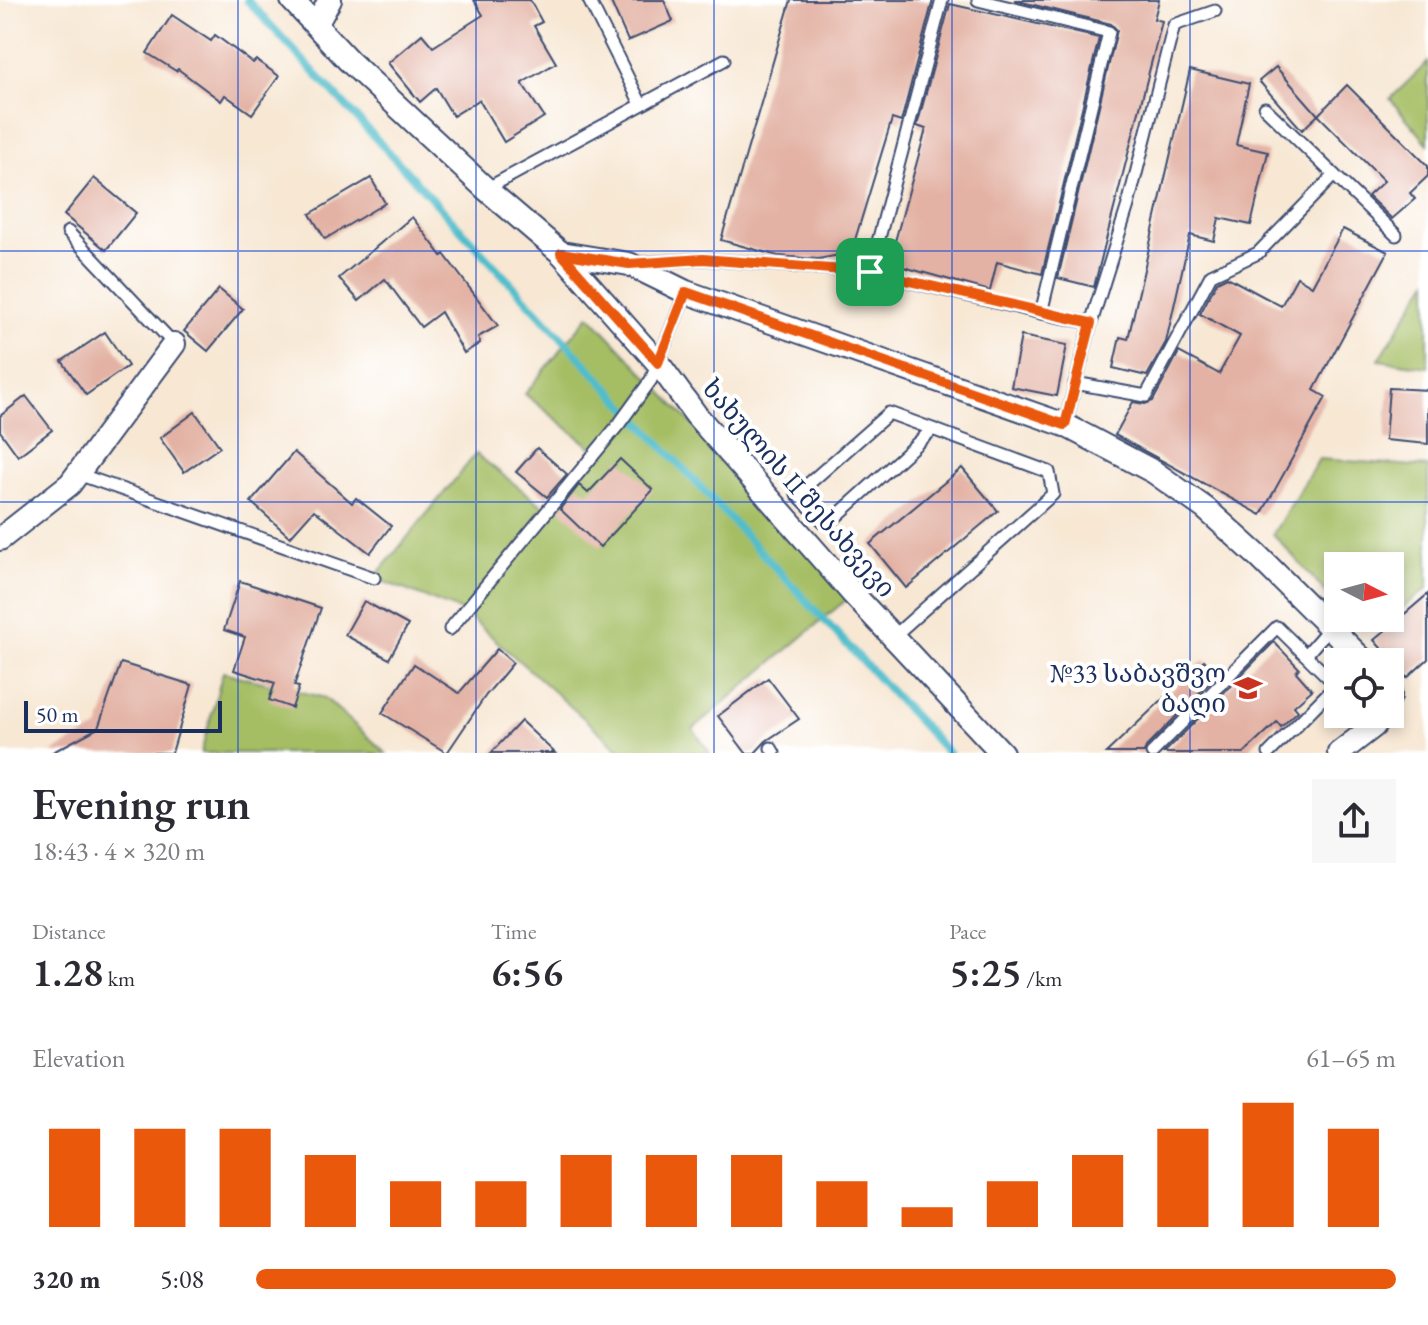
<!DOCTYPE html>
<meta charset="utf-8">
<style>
:root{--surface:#fff;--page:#f7f7f7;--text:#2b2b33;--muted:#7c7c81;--accent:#ea580c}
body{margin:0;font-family:"EB Garamond","Noto Serif Georgian",serif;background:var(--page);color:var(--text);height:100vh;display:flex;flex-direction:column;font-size:30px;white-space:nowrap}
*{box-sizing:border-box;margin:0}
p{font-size:26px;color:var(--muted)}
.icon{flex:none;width:44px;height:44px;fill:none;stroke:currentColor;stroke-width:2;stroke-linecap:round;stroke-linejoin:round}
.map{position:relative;height:753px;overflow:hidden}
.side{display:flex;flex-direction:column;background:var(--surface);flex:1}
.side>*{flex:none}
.needle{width:52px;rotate:96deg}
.fabs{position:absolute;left:1324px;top:552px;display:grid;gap:16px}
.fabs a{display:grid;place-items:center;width:80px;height:80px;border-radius:0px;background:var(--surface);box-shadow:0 4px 12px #0003;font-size:40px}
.scale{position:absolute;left:24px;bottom:20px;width:198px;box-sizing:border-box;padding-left:8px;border:4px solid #1b2f5e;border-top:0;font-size:22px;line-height:28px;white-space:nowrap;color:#1b2f5e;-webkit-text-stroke:6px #fff;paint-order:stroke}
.pin{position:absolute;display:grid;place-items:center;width:68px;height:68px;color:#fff;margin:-34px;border-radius:16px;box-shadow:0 4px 12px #0006}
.round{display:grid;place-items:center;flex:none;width:84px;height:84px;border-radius:0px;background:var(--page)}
.head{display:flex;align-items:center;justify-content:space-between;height:136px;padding:0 32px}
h1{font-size:44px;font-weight:600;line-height:60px}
.metrics{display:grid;grid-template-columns:repeat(3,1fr);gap:12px;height:136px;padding:8px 32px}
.metrics div{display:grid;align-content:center}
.metrics b{font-size:40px;font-weight:600}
.metrics small{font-size:22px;font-weight:400}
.metrics p{font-size:22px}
.chart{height:224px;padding:16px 32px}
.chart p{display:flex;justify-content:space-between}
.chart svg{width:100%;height:144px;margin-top:8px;stroke:var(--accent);stroke-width:6}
ul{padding:0 32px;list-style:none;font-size:26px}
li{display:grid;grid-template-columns:128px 96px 1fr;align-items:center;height:60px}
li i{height:20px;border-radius:10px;background:var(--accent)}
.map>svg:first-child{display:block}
</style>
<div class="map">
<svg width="1428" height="753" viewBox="0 0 1428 753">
<rect width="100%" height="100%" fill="#fff"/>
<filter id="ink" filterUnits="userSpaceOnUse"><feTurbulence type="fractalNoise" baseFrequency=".0125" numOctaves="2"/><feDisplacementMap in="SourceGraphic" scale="16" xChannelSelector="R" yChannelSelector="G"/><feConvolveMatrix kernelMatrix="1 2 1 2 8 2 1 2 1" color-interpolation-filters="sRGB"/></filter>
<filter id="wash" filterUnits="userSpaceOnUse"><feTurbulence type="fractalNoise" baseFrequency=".006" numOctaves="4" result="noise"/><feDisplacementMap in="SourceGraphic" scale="32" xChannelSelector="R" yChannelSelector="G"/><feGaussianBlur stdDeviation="1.8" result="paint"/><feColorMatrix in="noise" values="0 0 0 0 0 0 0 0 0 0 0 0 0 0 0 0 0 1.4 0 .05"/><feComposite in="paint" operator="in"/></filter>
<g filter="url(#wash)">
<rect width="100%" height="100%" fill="#f7e7d3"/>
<g fill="#a5be64" stroke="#607661" stroke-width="2">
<polygon points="1428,62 1428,144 1390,99"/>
<polygon points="1428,280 1428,367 1379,360"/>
<polygon points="589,315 853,594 693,729 710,753 623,753 464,612 374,578 476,454 548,510 596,451 525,394"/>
<polygon points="1319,459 1428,467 1428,588 1390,618 1390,566 1338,566 1338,606 1273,534"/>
<polygon points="223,672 325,698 386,753 201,753"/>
</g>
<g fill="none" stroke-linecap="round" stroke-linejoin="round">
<polyline stroke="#51bdcb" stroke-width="8" points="247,0 948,753"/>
</g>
<g id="blocks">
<g fill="#e3b2a4">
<polygon points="474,0 530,0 542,22 534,26 556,63 522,83 544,117 504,142 479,100 453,116 436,88 420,102 388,63 422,34 433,47 483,15"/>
<polygon points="610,0 664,0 673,21 628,41"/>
<polygon points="791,0 933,0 901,122 892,119 851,253 818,259 778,256 721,240"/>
<polygon points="1014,0 1159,0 1154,19 1162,21 1094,287 1058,278 1117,30 1111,24"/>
<polygon points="950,4 1099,38 1042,274 997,262 990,291 889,263 926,129 917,126"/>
<polygon points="172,15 211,41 215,35 253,63 256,60 279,76 252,114 225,95 221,101 178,69 176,71 147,53"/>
<polygon points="1276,67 1318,115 1302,130 1259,81"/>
<polygon points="1190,70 1249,84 1236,145 1268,152 1251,225 1219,218 1214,241 1190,235 1166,342 1147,376 1113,368 1120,337 1128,339"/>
<polygon points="1347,85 1428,166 1428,176 1410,193 1415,199 1392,219 1368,196 1384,181 1318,115"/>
<polygon points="94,178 136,213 106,250 64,215"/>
<polygon points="371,178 385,203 325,239 310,214"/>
<polygon points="412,217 442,256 444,254 498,326 478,337 480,343 464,353 441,312 421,327 385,279 359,301 339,278"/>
<polygon points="1343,229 1388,252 1314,390 1326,397 1261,515 1115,435 1133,402 1145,404 1153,401 1179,352 1219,374 1240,336 1200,314 1217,282 1227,277 1281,306 1297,277 1312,286"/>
<polygon points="219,289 243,309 208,351 184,331"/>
<polygon points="105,332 128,366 86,395 62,361"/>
<polygon points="1021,336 1067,345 1057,396 1011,387"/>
<polygon points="1389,388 1428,390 1428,444 1385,440"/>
<polygon points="26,396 52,430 18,456 0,431 0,416"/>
<polygon points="195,412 220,447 184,472 160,438"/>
<polygon points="537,448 567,474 547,497 516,472"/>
<polygon points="294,452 352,503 356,498 391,526 370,553 314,510 290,537 251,502"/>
<polygon points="620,459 653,490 600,547 560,509 579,485 588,493"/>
<polygon points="962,468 998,511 906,588 870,544"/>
<polygon points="240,581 321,608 294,686 299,687 292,708 269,700 275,683 234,670 245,637 224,630"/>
<polygon points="1428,594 1428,659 1407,678 1374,640"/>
<polygon points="364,601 408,625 389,659 345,635"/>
<polygon points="1274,642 1299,668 1296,672 1312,690 1294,706 1298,711 1281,727 1277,722 1244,753 1164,753"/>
<polygon points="497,649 513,663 486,695 447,753 382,713 414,664 459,693"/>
<polygon points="1204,660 1217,675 1146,747 1144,753 1106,753"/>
<polygon points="121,663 192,685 172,753 51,753 98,728"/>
<polygon points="768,678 799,719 766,741 755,753 746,753 718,716"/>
<polygon points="521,721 555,753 491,753"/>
</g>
</g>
</g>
<g filter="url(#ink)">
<use href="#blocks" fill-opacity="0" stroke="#3c4b70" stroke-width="2"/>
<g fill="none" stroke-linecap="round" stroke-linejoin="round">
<defs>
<g id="lane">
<polyline points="589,0 641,104"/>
<polyline points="978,0 1109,32 1041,313 1091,323"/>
<polyline points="1265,108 1396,235"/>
<polyline points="486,189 724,60"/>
<polyline points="68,232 174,344"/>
<polyline points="638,263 703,259 870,272 942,0"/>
<polyline points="870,272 1041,313"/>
<polyline points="1075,383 1146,396 1211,275 1258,253 1334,175"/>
<polyline points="1065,425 1091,323 1128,205 1174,25 1215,11"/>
<polyline points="78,474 374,578"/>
<polyline points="450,629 619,424 651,380 686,292"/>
<polyline points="893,637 1053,494 1049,472 889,413 797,494 827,525 933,429"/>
<polyline points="1306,655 1330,627"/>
<polyline points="771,748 774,753"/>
<polyline points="1152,753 1277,627 1336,685 1269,753"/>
</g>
<g id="street">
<polyline points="292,0 349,61 486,189 561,253 658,363 696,415 853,594 1002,753"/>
<polyline points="316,25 330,0"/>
<polyline points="561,253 629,264 686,292 1065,425 1154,472 1206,509 1258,556 1365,662"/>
<polyline points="0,539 70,484 174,344"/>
<polyline points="1390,692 1390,696"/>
<polyline points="1339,753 1374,726 1383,714"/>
</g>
</defs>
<use href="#lane" stroke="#3c4b70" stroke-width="15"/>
<use href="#street" stroke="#3c4b70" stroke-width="26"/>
<use href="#lane" stroke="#fff" stroke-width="11"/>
<use href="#street" stroke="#fff" stroke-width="22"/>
</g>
</g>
<g fill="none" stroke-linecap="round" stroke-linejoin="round" filter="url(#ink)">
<defs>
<polygon id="route" points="561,253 629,264 703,259 870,272 1091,323 1065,425 686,292 658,363"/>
</defs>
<use href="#route" stroke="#fff" stroke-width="16"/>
<use href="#route" stroke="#ea580c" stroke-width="10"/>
</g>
<path fill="none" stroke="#1d4ed8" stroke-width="2" stroke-opacity="0.55" d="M 238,0 L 238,753M 476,0 L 476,753M 714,0 L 714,753M 952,0 L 952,753M 1190,0 L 1190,753M 0,251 L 1428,251M 0,502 L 1428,502"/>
<defs>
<symbol id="school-bare" viewBox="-9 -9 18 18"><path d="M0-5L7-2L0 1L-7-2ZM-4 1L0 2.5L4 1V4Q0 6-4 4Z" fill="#c8321e" stroke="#fff" stroke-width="2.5" paint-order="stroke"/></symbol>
</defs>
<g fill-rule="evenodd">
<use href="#school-bare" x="1228" y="668" width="40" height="40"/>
</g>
<g text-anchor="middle" stroke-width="8" stroke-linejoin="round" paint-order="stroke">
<g font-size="26" fill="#1b2f5e" stroke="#fff">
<text transform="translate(799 488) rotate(49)" y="9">ხახულის II შესახვევი</text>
</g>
<g font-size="26" fill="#1b2f5e" stroke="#fff" text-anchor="end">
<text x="1226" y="682">№33 საბავშვო<tspan x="1226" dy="30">ბაღი</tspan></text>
</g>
</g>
</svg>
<div class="fabs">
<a><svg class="needle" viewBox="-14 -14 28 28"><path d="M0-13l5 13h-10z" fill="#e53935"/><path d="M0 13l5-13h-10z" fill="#7c7c81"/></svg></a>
<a><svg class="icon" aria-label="locate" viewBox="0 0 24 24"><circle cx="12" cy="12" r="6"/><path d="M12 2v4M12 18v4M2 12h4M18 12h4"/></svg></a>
</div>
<div class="scale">50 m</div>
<div class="pin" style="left:870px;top:272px;background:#1e9e55"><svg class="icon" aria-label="arrive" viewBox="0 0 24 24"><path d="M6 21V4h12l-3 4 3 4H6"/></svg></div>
</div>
<section class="side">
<div class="head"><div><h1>Evening run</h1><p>18:43 · 4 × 320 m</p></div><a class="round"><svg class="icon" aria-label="share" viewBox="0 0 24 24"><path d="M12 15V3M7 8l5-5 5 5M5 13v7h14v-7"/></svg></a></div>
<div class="metrics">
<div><p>Distance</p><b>1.28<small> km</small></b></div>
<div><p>Time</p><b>6:56</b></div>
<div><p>Pace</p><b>5:25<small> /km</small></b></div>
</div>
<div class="chart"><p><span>Elevation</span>61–65 m</p>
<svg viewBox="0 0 160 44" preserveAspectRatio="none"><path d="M5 44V14M15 44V14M25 44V14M35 44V22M45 44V30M55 44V30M65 44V22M75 44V22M85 44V22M95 44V30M105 44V38M115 44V30M125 44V22M135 44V14M145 44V6M155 44V14"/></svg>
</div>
<ul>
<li><b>320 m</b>5:08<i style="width:100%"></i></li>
</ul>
</section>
